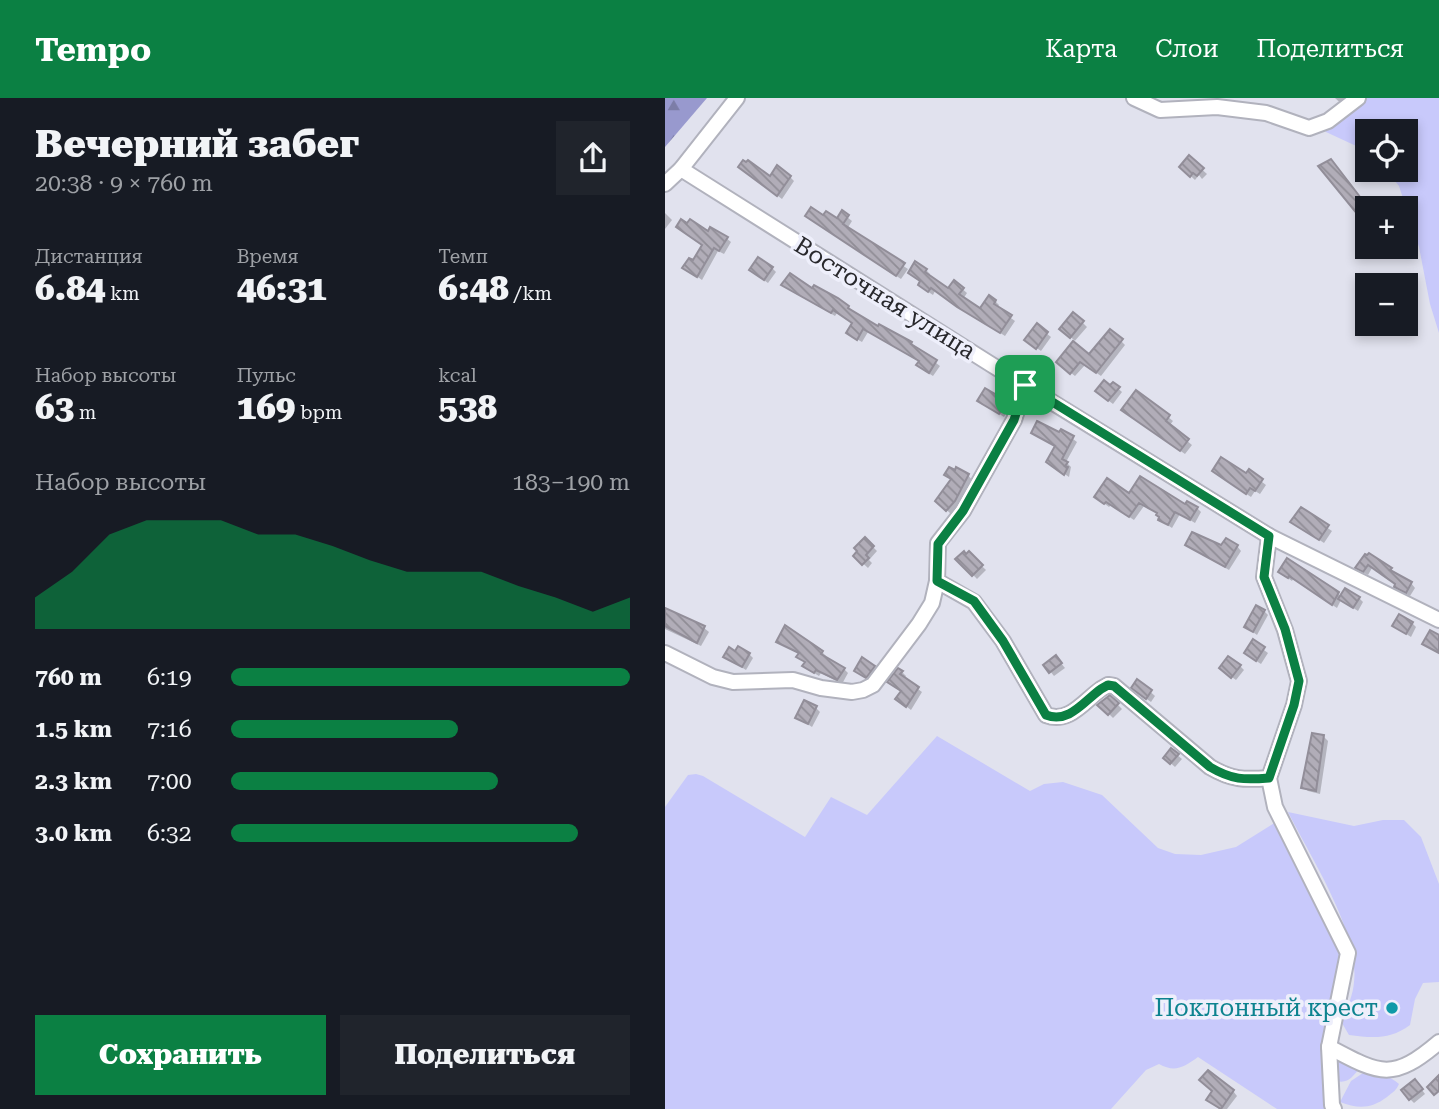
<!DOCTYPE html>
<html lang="ru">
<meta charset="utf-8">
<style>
:root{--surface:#171b24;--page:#20242c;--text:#f1f3f6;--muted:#9ea1a6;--accent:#0b8043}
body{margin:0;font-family:"Roboto Serif",serif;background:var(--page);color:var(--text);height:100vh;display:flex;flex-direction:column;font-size:26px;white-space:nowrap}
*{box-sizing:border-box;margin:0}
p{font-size:23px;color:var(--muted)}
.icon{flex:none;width:38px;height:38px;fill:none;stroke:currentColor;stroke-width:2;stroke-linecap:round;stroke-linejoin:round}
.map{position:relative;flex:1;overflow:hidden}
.sheet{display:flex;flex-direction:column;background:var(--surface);width:665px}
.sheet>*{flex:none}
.tools{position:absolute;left:690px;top:21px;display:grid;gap:14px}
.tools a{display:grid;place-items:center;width:63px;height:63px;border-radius:0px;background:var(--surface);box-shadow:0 4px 10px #0003;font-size:35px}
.pin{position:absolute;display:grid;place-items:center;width:60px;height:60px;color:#fff;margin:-30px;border-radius:14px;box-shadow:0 4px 10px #0006}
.round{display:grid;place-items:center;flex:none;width:74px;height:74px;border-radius:0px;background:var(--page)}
.overview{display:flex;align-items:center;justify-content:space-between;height:119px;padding:0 35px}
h1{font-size:38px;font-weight:800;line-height:52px}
.stats{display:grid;grid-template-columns:repeat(3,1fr);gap:10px;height:119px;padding:7px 35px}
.stats div{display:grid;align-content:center}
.stats b{font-size:35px;font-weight:800}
.stats small{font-size:19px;font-weight:400}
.stats p{font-size:19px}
.chart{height:196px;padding:14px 35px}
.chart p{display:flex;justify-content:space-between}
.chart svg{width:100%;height:126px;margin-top:7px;fill:var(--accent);opacity:.7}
.cta{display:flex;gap:14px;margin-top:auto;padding:14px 35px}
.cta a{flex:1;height:80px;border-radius:0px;background:var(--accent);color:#fff;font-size:28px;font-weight:800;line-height:80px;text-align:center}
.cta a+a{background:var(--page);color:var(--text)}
ul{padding:0 35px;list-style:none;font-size:23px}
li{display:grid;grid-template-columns:112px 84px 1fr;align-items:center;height:52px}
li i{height:18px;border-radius:9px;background:var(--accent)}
header{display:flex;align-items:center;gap:42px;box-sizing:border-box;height:98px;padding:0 35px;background:var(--accent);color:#fff}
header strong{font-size:33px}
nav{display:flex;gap:38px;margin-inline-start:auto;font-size:24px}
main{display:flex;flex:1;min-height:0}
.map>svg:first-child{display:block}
</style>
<header>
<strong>Tempo</strong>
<nav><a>Карта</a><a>Слои</a><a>Поделиться</a></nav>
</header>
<main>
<section class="sheet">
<div class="overview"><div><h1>Вечерний забег</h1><p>20:38 · 9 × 760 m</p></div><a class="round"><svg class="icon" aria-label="share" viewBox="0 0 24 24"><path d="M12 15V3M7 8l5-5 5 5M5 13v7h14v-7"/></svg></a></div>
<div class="stats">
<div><p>Дистанция</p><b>6.84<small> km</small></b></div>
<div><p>Время</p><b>46:31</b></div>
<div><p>Темп</p><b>6:48<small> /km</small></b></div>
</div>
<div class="stats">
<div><p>Набор высоты</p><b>63<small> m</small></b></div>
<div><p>Пульс</p><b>169<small> bpm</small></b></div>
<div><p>kcal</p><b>538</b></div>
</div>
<div class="chart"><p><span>Набор высоты</span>183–190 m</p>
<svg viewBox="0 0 160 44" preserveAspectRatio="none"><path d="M0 44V33L10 24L20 11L30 6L40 6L50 6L60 11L70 11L80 15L90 20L100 24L110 24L120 24L130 29L140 33L150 38L160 33V44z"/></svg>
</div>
<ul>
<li><b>760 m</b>6:19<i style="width:100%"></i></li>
<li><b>1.5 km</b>7:16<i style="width:57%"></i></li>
<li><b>2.3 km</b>7:00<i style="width:67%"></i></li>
<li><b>3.0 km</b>6:32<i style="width:87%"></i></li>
</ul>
<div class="cta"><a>Сохранить</a><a>Поделиться</a></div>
</section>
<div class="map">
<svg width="774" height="1011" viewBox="0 0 774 1011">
<defs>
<pattern id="forest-firs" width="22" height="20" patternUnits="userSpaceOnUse" patternTransform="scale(1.75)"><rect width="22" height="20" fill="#9899ce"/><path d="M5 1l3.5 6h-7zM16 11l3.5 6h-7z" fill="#7c7da7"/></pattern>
<pattern id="building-back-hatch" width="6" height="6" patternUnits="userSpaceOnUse" patternTransform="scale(1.75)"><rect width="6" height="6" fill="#b1adb8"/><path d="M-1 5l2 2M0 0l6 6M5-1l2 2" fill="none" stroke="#908d96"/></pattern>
</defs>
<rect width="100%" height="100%" fill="#e1e2ee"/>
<g fill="#c8c9fb">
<polygon points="686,0 774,0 774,235 765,206 754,149 734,88 721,72 740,72 740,33 702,33 702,53 661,34 652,21"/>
<path d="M 272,638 L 365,693 L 379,686 L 398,684 L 437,697 L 493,750 L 510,756 L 536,757 L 571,749 L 611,724 L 676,854 L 678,866 L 663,1011 L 612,1011 L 533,959 C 519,969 510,975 494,966 L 481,972 L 446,1011 L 0,1011 L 0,709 L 23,677 L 31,676 L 38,678 L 140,739 L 166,699 L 202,717 Z"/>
<path d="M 623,714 L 689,728 L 718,722 L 739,722 L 756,739 L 774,786 L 774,884 L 758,885 L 750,901 L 745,927 C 725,942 707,940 684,937 L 677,925 C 681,912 688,898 689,884 C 695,835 645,758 623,714 Z"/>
<path d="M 669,956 L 695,970 C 688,978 683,986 672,983 Z"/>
<path d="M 698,975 C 713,974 722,976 734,986 C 731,993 728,994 722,999 C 706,1011 693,1011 675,1004 L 686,983 Z"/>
</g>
<polygon fill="url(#forest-firs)" points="0,0 42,0 0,49"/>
<g fill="#0003">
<polygon points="670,0 689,0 681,10"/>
<polygon points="524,60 542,76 537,81 534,77 530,82 516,69"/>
<polygon points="79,73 105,80 125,79 129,83 117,101"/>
<polygon points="0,115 7,122 0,131"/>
<polygon points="177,115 187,123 182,131 243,171 236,181 147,122 158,120 172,123"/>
<polygon points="61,140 66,144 59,156 53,153 37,182 20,170"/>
<polygon points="107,170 111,174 103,185 90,176"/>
<polygon points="261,172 265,176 263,179 284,192 289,184 302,195 298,201 315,213 330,203 334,207 332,210 350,223 340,238 270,193 268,197 259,191 257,184 249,179"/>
<polygon points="118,187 148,192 183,209 214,231 215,229 246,246 275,268 268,278 257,271 255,264 203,234 197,244 188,239 189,225 172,215 170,218"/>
<polygon points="409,216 422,229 408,245 410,243 396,230"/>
<polygon points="372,228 386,239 376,253 366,246"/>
<polygon points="456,243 460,247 436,278 420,267 410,278 397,268 424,258"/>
<polygon points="448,286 457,294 448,306 436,297"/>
<polygon points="314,303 341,305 345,309 339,319"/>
<polygon points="462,316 503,319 508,323 504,328 527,347 520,356"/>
<polygon points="397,333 412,344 401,364 406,369 404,379 388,368 391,349 368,335 395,337"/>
<polygon points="584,374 601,387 595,396 590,393 586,399 553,377 582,377"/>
<polygon points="281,377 303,377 307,382 294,407 286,416 272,403 287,382"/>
<polygon points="465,398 532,410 536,414 530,425 515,416 507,430 495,422 493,416 479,408 469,422 446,407 444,409 436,403"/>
<polygon points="636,412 667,433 659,445 627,424"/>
<polygon points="200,441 212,453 204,462 207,465 203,470 190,458"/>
<polygon points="522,447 572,448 576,453 564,472"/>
<polygon points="304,456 321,472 312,481 293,461"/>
<polygon points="704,457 746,485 750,490 745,498 735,493 731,489 732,487 707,470 703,477 697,474 692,470"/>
<polygon points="623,462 677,499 694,500 698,504 693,513 676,502 672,510 628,481 627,483 620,478 615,474"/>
<polygon points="0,512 39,530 44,534 36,548 0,531"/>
<polygon points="599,513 603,517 592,537 581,529"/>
<polygon points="747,525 751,529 746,539 729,528"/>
<polygon points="120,530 157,554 161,558 160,561 179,571 183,575 177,586 156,575 154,578 144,572 141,565 134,559 135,556 117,547 113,543"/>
<polygon points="588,544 603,555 596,566 585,559"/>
<polygon points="71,555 84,556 88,560 81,572 61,559"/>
<polygon points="198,562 213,573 205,583 191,573"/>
<polygon points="395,564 400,570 389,578 381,568"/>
<polygon points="575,568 579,572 571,582 560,574"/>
<polygon points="237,574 241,578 239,581 257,594 246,612 237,605 237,594 225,584"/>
<polygon points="473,583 490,598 486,604 472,594"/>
<polygon points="445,599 457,611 448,620 435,607"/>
<polygon points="151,610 155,614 147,629 132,619"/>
<polygon points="659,639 663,643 655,696 643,693 638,689"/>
<polygon points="506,652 517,661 510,669 500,660"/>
<polygon points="754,988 760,996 749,1005 745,1001"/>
<polygon points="568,993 572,998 562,1011 554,1011 543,1002"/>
</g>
<g fill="url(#building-back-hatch)" stroke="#928e99" stroke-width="2">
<polygon points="524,57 539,70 532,78 528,75 525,79 514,69"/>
<polygon points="666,61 702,108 702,128 653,68"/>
<polygon points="78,62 81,64 83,62 105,78 112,67 126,78 112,98 73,69"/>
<polygon points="146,109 158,117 161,113 172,120 177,112 184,117 178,126 240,165 231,178 140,118"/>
<polygon points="16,121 22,125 25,121 43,133 45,129 63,139 54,153 49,150 32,179 17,170 24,160 28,162 37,147 11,129"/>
<polygon points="93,159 108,169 99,182 84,172"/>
<polygon points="250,163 262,171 260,174 283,190 289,182 299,190 294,196 315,210 324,197 331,202 329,206 347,217 335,235 292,209 266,190 263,194 253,187 255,183 243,175"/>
<polygon points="125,175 147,190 149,187 173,200 184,208 183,210 213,228 214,226 247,244 246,246 272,262 264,275 251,267 254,263 198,231 192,242 181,235 187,225 168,212 166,215 116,187"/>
<polygon points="408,214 419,223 405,240 394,231"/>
<polygon points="372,225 383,234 371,251 359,242"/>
<polygon points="445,231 458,241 431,275 415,264 405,276 391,264 408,243 424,256"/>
<polygon points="439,282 445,287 448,284 455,289 443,303 430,293"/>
<polygon points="320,290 342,303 334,316 312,303"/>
<polygon points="471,292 505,317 501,323 524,341 515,353 456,312"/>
<polygon points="372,323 394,334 396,331 409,338 397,361 403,364 400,368 403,369 399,377 381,364 390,348 366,335"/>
<polygon points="556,359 581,375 584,371 598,381 590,393 585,390 581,396 547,373"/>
<polygon points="284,369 290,372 291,369 304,376 290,403 281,413 270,403 286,381 279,377"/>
<polygon points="475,378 520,406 522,403 533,409 525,422 510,414 503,427 493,422 494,419 491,417 492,415 474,405 464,419 441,404 439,406 429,399 442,380 464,395"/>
<polygon points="636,409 664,427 654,442 625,424"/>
<polygon points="527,434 556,447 561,440 573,447 560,469 520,447"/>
<polygon points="200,439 209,448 201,457 204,460 197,467 188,458 192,453 189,450"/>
<polygon points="299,453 301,456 304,453 318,467 307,478 290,461"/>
<polygon points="704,455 727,470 725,472 747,484 741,495 729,489 730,486 703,467 698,474 690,470 700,456 702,457"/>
<polygon points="622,460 674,494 667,507 624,478 623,480 613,474"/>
<polygon points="680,490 695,499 688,510 673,501"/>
<polygon points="591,507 600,512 588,534 579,529"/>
<polygon points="0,510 40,528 32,545 0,528"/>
<polygon points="734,516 748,524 741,536 727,528"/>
<polygon points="120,527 158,553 156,556 180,570 172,582 151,572 149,575 137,568 140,564 131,559 134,555 111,544"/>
<polygon points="765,532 774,537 774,555 757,546"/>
<polygon points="588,541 600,549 591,563 579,555"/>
<polygon points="73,548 85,555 77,569 58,559 64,549 70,553"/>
<polygon points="391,557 397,565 384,575 378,567"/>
<polygon points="563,558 576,567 566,580 554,570"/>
<polygon points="197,559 210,568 201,580 189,573"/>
<polygon points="233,570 238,573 235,576 254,589 241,609 230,601 236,593 222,584"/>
<polygon points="472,581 487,592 481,601 466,590"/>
<polygon points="445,597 454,605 443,617 432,607"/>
<polygon points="139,602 152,608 143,626 130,620"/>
<polygon points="647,635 659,637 651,693 636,690"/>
<polygon points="506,650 514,656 505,666 498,660"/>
<polygon points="543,972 569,992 556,1011 541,1002 547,993 534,982"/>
<polygon points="774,977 774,993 769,997 762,989"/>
<polygon points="750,981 758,991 744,1002 736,992"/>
</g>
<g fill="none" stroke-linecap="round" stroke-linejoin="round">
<defs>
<g id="minor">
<polyline points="469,0 495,12 552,9 601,15 644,30 663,23 693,0"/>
<polyline points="16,71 327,267 604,438 774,522"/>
<polyline points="0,86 16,71 72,0"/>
<polyline points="604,438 599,479 620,532 634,583 629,607 604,680 610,709 683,855 664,949 667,1007 669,1011"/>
<path d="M 272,483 L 309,504 L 338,543 L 381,617 C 404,626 419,603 436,591 L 443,587 L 449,588 L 545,669 C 567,682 579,682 604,680"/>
<polyline points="0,555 48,579 68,584 128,582 156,590 187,594 198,592 208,587 254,526 267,505 272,483 273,445 298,413 349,322 360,287"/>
<path d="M 664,949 C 715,976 727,984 774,944"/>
</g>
</defs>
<use href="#minor" stroke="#b1b2bd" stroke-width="18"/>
<use href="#minor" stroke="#fff" stroke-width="14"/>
</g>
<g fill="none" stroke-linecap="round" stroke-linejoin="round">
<defs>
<path id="route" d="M 360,287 L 604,438 L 599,479 L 620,531 L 634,583 L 629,607 L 604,680 C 579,682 567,682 545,669 L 449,588 L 443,587 L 436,591 C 419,603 404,626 381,617 L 338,543 L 309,503 L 272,483 L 273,446 L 298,413 L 349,322 Z"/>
</defs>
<use href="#route" stroke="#fff" stroke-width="14"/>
<use href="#route" stroke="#0b8043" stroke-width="9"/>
</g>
<circle fill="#0f9aa8" stroke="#eeeffb" stroke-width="2.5" cx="727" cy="910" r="7"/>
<g text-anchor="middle" stroke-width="7" stroke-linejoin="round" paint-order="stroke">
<g font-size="24" fill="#28282c" stroke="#eeeffb">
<text transform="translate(220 200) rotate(32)" y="8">Восточная улица</text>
</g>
<g font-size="24" fill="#0d838f" stroke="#eeeffb" text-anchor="end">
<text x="713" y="918">Поклонный крест</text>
</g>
</g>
</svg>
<div class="tools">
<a><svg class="icon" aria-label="locate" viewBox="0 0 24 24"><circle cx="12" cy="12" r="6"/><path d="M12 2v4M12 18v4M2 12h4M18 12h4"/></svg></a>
<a>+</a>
<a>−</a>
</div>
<div class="pin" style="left:360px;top:287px;background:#1e9e55"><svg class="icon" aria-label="arrive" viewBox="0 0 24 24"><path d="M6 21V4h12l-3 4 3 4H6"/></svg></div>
</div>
</main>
